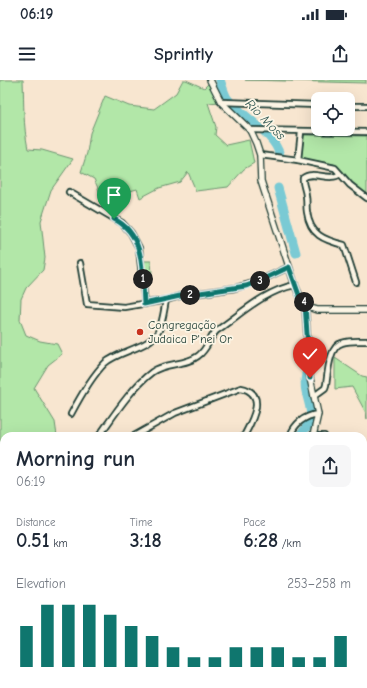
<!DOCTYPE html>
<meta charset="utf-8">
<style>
:root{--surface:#fff;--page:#f6f6f7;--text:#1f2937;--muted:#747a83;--accent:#0f766e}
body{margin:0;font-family:"Comic Neue",sans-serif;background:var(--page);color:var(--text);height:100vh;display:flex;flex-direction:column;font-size:15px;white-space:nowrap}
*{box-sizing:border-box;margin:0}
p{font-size:13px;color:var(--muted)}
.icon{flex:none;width:22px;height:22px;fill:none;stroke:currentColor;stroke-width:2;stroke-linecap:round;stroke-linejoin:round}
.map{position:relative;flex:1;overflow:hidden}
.sheet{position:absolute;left:0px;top:352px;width:367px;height:256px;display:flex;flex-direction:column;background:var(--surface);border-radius:12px 12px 0 0;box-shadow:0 4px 16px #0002}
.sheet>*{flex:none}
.tools{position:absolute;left:311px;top:12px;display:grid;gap:8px}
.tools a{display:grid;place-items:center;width:44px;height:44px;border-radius:8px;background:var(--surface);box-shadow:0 4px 16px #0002;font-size:20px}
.pin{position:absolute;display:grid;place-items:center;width:34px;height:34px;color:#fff;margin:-41px -17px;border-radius:50% 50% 50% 0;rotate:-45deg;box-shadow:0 0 4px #0007}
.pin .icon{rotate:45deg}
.km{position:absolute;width:20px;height:20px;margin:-10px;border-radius:50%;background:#222;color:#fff;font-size:11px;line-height:20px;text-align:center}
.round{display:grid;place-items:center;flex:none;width:42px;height:42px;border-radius:8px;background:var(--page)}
.head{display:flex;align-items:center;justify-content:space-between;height:68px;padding:0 16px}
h1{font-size:22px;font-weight:600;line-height:30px}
.metrics{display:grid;grid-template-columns:repeat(3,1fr);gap:6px;height:68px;padding:4px 16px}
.metrics div{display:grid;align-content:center}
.metrics b{font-size:20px;font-weight:600}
.metrics small{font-size:11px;font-weight:400}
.metrics p{font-size:11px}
.chart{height:112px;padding:8px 16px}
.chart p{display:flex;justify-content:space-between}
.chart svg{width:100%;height:72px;margin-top:4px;stroke:var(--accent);stroke-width:6}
.status{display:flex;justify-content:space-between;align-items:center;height:28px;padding:0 20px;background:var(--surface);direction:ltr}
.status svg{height:11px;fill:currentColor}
header{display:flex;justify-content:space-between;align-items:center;height:52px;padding:0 16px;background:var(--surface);font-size:18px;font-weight:600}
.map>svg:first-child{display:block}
</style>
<div class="status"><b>06:19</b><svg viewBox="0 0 49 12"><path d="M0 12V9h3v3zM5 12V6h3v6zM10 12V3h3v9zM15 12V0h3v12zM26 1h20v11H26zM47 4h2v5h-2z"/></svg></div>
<header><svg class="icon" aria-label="menu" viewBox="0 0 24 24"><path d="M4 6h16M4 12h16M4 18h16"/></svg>Sprintly<svg class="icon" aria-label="share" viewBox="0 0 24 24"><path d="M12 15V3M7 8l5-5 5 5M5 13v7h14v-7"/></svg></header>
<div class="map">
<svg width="367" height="608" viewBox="0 0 367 608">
<rect width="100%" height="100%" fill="#f8e6d0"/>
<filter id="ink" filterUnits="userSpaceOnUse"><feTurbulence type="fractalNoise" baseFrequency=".025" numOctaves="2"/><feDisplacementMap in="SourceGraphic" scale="8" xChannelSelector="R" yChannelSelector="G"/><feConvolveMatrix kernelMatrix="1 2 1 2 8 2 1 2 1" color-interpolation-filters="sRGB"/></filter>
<g filter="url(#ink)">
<g fill="#b2e7a8" stroke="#68926e">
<path d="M 0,0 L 23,0 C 24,25 23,44 28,69 L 42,70 L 73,79 L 51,110 L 41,141 L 45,178 L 43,190 L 26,208 L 21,219 L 20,240 L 26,255 L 40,261 L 57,264 L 62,274 L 48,285 L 34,308 L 55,342 L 57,356 L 4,356 L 4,604 L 148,604 L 150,608 L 0,608 Z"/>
<polygon points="183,0 186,0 204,8 210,2 220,22 208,23 216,47 215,55 226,65 249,60 254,83 244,89 228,107 196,111 188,92 180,102 159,108 140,118 137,109 123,113 118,126 101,115 94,99 81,92 87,73 90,53 105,16 129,26 154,29 176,13"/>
<polygon points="245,0 366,0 366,3"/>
<polygon points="304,55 367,56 367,115 353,103 337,86 334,84 301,78"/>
<polygon points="151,181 152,194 144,195 144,181"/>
<polygon points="335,278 362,296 367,297 367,339 366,333 352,307 335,309"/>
<polygon points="363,402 367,404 367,488 363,490"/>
<polygon points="363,564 367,566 367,608 324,608 326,604 363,604"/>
</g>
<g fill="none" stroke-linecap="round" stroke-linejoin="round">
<g stroke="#7acad4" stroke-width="9">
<path d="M 220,0 C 222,5 224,13 227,18 C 240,35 276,54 280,76"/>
<polyline points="278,108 296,173"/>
<path d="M 299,356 C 324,333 300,319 306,294"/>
<polyline points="294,608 294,604"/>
</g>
<defs>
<g id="minor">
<polyline points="221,22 318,25"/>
<polyline points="348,26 367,26"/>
<polyline points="250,50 367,52"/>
<polyline points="260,75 298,80 335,88 350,105 367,118"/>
<polyline points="298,80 301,52"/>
<path d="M 340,94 C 330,102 313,90 303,98 C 302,104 306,110 306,116 C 307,121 306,127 307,132 C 310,155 324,160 344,165 L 356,202"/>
<polyline points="69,112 122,143 131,153 139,168 145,224"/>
<polyline points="80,183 87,224 124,227 166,220 180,216 235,208 257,202 289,187"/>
<path d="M 314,316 L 325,308 L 326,305 C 328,293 329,266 342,263 C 350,260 359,261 367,261"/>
<path d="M 71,334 C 80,317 91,297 105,283 C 120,270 151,268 159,250 C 163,241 164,230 166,220"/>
<path d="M 99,356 C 114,335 132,307 152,292 C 166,282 185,286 198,276 C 207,270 209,259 216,251 C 241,234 264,211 295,205"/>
<path d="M 134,356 L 175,333 L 241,308 C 268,313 252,341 244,356"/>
<path d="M 290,356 C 295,343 304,336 318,334"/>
<polyline points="313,356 324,356"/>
<polyline points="231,608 232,604"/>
<polyline points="285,608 286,604"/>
</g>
<g id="tertiary">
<path d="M 210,0 L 221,22 L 250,50 L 256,63 L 260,75 L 261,101 L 295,205 C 300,217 304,227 317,230 L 367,230"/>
<polyline points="305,224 310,298 318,334 313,356"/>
<polyline points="320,608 320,604"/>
</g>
</defs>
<use href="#minor" stroke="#1f3d34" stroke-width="8"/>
<use href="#tertiary" stroke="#1f3d34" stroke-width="8"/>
<use href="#minor" stroke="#fcf5e5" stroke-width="4.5"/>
<use href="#tertiary" stroke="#fcf5e5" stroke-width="5.5"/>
</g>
</g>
<g fill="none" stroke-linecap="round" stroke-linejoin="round" filter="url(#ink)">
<defs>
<path id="route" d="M 114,139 C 146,155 142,193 144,224 L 180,216 L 246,206 L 257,202 L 289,187 L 299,215 L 305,224 L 310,298"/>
</defs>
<use href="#route" stroke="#fff" stroke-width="8"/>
<use href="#route" stroke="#0f766e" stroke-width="5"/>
</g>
<circle fill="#c8321e" stroke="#fcf5e5" stroke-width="1.5" cx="140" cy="252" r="4"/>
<g text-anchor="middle" stroke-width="3.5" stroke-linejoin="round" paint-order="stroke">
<g font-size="12" fill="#1f3d34" stroke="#fcf5e5" text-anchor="start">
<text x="148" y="249">Congregação<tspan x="148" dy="14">Judaica P'nei Or</tspan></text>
</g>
<g font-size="13" font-style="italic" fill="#315954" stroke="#fcf5e5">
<text transform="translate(266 39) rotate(46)" y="5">Rio Moss</text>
</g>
</g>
</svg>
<div class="tools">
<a><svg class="icon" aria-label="locate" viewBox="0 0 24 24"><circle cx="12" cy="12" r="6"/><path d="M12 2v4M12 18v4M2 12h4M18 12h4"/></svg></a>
</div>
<div class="pin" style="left:114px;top:139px;background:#1e9e55"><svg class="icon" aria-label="arrive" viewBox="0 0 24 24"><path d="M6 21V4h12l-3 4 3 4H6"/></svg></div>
<div class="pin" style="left:310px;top:298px;background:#d93025"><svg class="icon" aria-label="check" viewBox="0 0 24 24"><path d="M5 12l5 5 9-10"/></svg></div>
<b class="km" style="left:143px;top:199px">1</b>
<b class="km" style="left:190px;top:215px">2</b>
<b class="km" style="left:260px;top:201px">3</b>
<b class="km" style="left:304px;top:222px">4</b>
<section class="sheet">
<div class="head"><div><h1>Morning run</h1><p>06:19</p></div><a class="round"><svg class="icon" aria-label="share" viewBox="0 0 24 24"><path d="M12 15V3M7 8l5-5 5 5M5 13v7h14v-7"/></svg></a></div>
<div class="metrics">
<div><p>Distance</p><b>0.51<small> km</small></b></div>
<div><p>Time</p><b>3:18</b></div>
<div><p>Pace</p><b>6:28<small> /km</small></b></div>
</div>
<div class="chart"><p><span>Elevation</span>253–258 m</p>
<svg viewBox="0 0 160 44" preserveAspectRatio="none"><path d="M5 44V19M15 44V6M25 44V6M35 44V6M45 44V12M55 44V19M65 44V25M75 44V32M85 44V38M95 44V38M105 44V32M115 44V32M125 44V32M135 44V38M145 44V38M155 44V25"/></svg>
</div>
</section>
</div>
